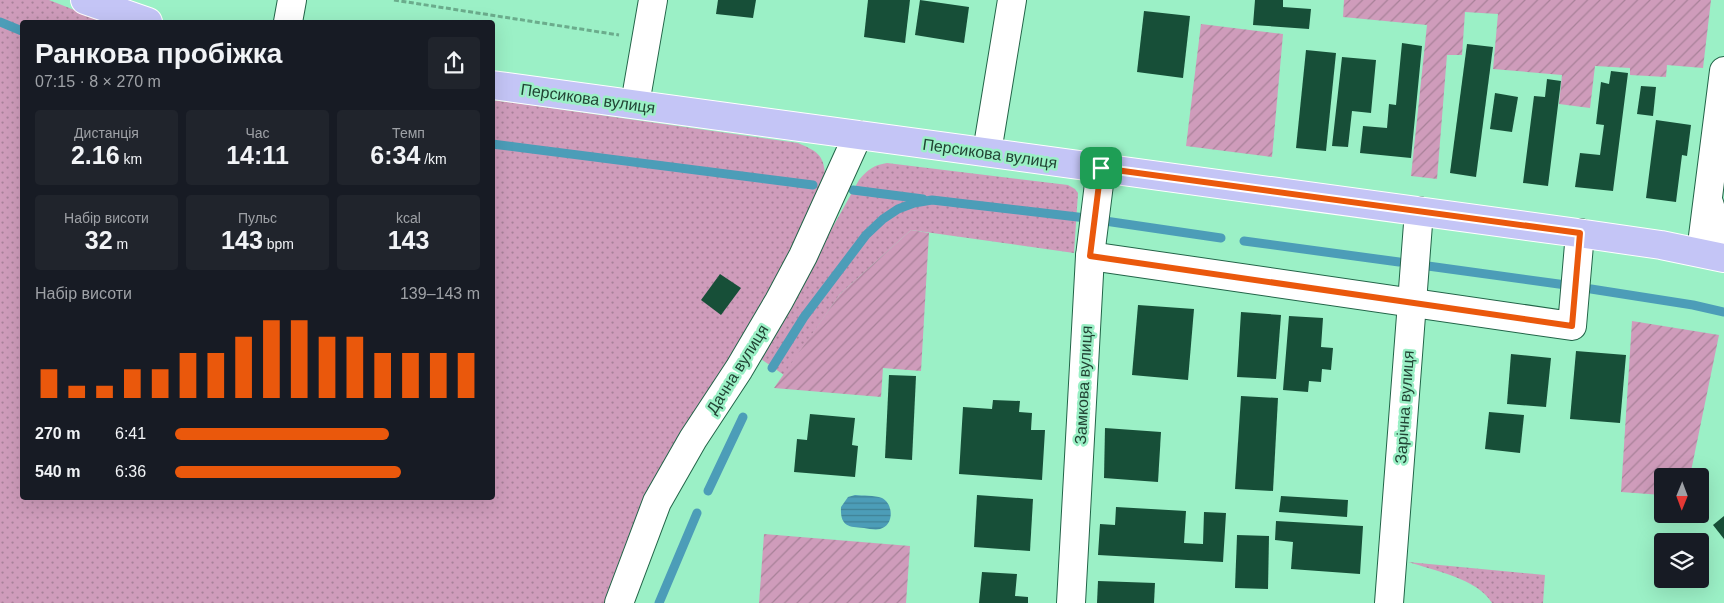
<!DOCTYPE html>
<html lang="uk">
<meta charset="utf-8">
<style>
:root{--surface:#171b24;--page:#20242c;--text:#f1f3f6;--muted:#9ea1a6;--accent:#ea580c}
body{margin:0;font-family:Arial,sans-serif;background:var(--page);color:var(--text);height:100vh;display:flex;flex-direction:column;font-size:19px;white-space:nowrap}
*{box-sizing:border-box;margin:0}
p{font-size:16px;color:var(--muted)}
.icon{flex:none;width:28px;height:28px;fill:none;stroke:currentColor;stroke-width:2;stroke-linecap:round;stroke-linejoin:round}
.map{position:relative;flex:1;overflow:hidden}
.side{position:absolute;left:20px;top:20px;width:475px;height:480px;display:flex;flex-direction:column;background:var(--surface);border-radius:5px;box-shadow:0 5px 20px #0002}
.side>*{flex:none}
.needle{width:32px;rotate:181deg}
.controls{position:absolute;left:1654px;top:468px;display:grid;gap:10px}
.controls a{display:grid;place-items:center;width:55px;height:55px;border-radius:5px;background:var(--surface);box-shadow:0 5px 20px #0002;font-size:25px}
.pin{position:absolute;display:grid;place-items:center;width:42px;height:42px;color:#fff;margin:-21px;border-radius:10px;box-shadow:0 2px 8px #0006}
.round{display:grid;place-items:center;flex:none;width:52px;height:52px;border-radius:5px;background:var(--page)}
.overview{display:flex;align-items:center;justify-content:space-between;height:85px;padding:0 15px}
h1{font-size:28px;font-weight:700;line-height:38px}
.figures{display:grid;grid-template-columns:repeat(3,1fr);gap:8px;height:85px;padding:5px 15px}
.figures div{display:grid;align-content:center;border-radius:5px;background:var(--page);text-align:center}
.figures b{font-size:25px;font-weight:700}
.figures small{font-size:14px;font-weight:400}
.figures p{font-size:14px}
.chart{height:140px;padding:10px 15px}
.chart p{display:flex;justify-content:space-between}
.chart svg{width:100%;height:90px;margin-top:5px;stroke:var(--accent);stroke-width:6}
ul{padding:0 15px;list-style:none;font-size:16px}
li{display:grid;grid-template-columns:80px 60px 1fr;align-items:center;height:38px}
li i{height:12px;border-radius:6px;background:var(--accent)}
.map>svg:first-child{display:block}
</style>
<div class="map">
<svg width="1724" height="603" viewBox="0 0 1724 603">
<defs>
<pattern id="grass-dots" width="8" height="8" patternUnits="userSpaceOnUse" patternTransform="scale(1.25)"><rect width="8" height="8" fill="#cf9cbb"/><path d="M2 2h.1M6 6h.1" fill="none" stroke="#a88199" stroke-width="1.8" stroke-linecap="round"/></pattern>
<pattern id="garden-furrows" width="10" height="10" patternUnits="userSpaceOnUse" patternTransform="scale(1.25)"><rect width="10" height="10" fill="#cf9cbb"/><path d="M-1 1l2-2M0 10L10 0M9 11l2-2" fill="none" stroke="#a88199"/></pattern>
<pattern id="water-rules" width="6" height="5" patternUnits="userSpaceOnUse" patternTransform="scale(1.25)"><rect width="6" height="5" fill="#4c9db8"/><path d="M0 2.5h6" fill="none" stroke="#3f8296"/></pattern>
</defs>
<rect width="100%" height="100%" fill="#9bf0c6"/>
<g fill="url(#grass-dots)">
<path d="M 0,0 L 49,0 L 105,22 L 22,22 L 22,498 L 492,498 L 493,100 L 798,143 C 816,151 824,154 825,175 L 794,251 L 610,603 L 0,603 Z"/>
<path d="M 887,163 L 1068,185 L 1075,189 L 1078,193 L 1074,253 L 911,230 L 840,294 L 784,375 L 761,359 L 762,354 L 859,180 C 867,170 874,165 887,163 Z"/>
<path d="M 1408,562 L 1545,575 L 1543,603 L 1492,603 C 1478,579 1433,570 1408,562 Z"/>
</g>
<g fill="url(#garden-furrows)">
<polygon points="1344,0 1711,0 1703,68 1667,65 1666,77 1630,75 1630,68 1595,66 1590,108 1559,104 1562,75 1493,69 1498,14 1465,12 1462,55 1447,55 1437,179 1411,176 1427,25 1343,17"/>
<polygon points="1201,24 1283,34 1272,157 1186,146"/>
<polygon points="911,230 929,233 921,371 883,368 881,397 774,388 840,294"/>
<polygon points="1632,321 1719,335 1690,476 1662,476 1662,495 1621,492"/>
<polygon points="764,534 910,546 906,603 759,603"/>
</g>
<path fill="url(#water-rules)" d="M 855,495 C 863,496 874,495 882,498 C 894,504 894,526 880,529 C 876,530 869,529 864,528 C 848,527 840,526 841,507 L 848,497 Z"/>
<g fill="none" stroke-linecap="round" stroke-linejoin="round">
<g stroke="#4c9db8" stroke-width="9">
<polyline points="0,22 22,31"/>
<polyline points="492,144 813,185"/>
<polyline points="853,190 923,199"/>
<polyline points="1105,221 1221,238"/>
<polyline points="1244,241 1399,262"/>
<polyline points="1428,266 1566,285"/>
<polyline points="1591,289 1693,305 1724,312"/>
<polyline points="772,368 804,317 866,235 883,219 898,209 914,203 932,200 1086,218"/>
<polyline points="708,491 743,417"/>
<polyline points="659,603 697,513"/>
</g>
</g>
<g fill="#174f38">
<polygon points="718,0 756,0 753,18 716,14"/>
<polygon points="868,0 910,0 905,43 864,37"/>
<polygon points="920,0 969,7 964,43 915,35"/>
<polygon points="1255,0 1283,0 1283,7 1311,9 1309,29 1253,25"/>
<polygon points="1144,11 1190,16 1183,78 1137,72"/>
<polygon points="1402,43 1422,46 1411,158 1360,153 1363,126 1387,128 1389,104 1396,105"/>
<polygon points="1467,44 1493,47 1476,177 1450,173"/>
<polygon points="1306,50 1336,53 1326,151 1296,148"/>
<polygon points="1342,57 1376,60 1371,113 1352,111 1348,147 1332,146"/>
<polygon points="1611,71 1628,73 1613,191 1575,187 1580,153 1600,155 1604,125 1596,124 1601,82 1609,84"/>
<polygon points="1547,79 1561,81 1548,186 1523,183 1534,96 1545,97"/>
<polygon points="1641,86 1656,87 1653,116 1637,114"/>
<polygon points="1495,93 1518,97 1512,132 1490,129"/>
<polygon points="1656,120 1691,125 1687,156 1682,155 1676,202 1646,198"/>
<polygon points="720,274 741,288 721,315 701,300"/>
<polygon points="1138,305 1194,309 1188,380 1132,375"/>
<polygon points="1241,312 1281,315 1276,379 1237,377"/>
<polygon points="1289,316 1323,318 1321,347 1333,348 1331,370 1322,369 1321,382 1309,381 1308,392 1283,390"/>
<polygon points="1576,351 1626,355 1620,423 1570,419"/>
<polygon points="1511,354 1551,358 1546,407 1507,404"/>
<polygon points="889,375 916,376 912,460 885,458"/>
<polygon points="1241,396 1278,398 1273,491 1235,489"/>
<polygon points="993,400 1020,401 1019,412 1032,413 1031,430 1045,430 1042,480 959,474 963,407 992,409"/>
<polygon points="1489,412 1524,415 1520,453 1485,449"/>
<polygon points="810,414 855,418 852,445 858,446 855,477 794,472 797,439 807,440"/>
<polygon points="1105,428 1161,432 1158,482 1104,478"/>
<polygon points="977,495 1033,499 1030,551 974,547"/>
<polygon points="1281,496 1348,500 1347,517 1279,512"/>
<polygon points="1116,507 1186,511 1184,543 1203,544 1204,512 1226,513 1223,562 1098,555 1100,524 1115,525"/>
<polygon points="1724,516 1724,539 1713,525"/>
<polygon points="1276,521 1363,526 1360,574 1291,569 1293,542 1275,540"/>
<polygon points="1237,535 1269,536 1268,589 1235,588"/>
<polygon points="982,572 1017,574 1015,596 1028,597 1028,603 979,603"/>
<polygon points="1098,581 1155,583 1154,603 1097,603"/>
</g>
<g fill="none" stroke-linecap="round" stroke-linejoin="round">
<defs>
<g id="minor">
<polyline points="288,22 292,0"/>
<polyline points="635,104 653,0"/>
<polyline points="987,152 1012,0"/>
<polyline points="1709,203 1717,228 1724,241"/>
<polyline points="1701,252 1724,71"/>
<polyline points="1090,256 1572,326 1580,233"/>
<polyline points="619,603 657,502 693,439 739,369 779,301 803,256 858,135"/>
<polyline points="1071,603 1090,256 1101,168"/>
<polyline points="1389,603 1419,211"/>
</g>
<g id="major">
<polyline points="85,0 148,22"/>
<polyline points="492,85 1571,232 1661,245 1724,258"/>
</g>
</defs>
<use href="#minor" stroke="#226448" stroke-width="30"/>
<use href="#major" stroke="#fff" stroke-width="30"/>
<polyline stroke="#6bac8c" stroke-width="3" stroke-dasharray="5 2.5" stroke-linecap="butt" points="394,0 619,35"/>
<use href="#minor" stroke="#fff" stroke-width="28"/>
<use href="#major" stroke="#c4c5f6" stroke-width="28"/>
</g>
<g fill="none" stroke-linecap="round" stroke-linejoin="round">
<defs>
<polygon id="route" points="1101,168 1580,233 1572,326 1090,256"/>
</defs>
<use href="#route" stroke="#fff" stroke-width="10"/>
<use href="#route" stroke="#ea580c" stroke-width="6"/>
</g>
<g text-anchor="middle" stroke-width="5" stroke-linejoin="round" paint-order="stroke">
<g font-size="16" fill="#214434" stroke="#9bf0c6">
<text transform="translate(588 98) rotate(8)" y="6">Персикова вулиця</text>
<text transform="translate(990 153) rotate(8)" y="6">Персикова вулиця</text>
<text transform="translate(737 369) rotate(-58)" y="6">Дачна вулиця</text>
<text transform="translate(1083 385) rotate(-87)" y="6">Замкова вулиця</text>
<text transform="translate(1404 407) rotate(-86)" y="6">Зарічна вулиця</text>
</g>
</g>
</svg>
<div class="controls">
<a><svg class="needle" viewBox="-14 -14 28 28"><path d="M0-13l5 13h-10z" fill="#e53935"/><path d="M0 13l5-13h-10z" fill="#9ea1a6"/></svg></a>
<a><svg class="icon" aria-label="layers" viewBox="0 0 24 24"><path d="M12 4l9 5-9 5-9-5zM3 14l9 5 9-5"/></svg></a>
</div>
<div class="pin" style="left:1101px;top:168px;background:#1e9e55"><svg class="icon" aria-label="arrive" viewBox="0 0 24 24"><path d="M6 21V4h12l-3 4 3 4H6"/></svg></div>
<section class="side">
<div class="overview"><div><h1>Ранкова пробіжка</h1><p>07:15 · 8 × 270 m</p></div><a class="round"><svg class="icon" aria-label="share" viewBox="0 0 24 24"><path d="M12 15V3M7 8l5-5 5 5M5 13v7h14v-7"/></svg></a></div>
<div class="figures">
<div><p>Дистанція</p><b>2.16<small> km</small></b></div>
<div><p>Час</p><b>14:11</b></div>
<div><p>Темп</p><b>6:34<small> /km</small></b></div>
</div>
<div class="figures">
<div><p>Набір висоти</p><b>32<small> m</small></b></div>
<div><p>Пульс</p><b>143<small> bpm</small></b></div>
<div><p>kcal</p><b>143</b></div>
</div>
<div class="chart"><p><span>Набір висоти</span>139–143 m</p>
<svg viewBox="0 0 160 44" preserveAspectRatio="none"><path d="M5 44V30M15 44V38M25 44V38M35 44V30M45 44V30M55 44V22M65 44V22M75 44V14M85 44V6M95 44V6M105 44V14M115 44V14M125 44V22M135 44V22M145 44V22M155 44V22"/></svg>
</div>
<ul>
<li><b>270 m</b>6:41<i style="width:70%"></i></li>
<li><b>540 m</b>6:36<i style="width:74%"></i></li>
</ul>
</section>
</div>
